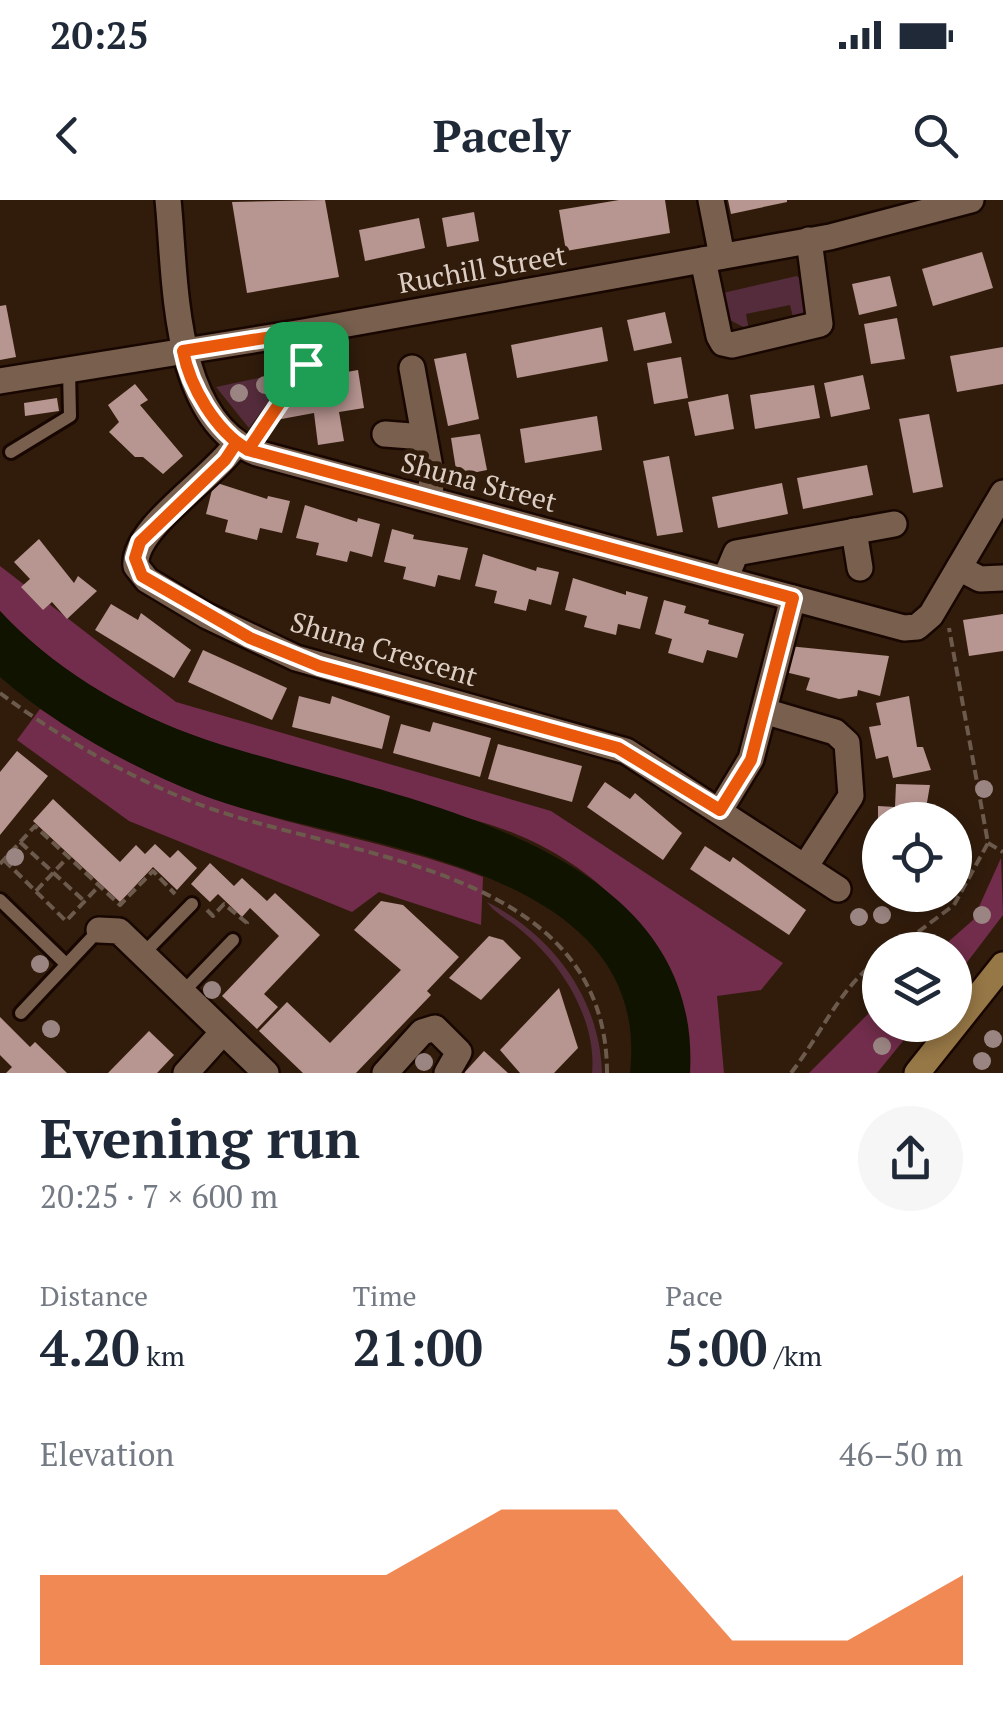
<!DOCTYPE html>
<meta charset="utf-8">
<style>
:root{--surface:#fff;--page:#f6f6f7;--text:#1f2937;--muted:#747a83;--accent:#ea580c}
body{margin:0;font-family:"PT Serif",serif;background:var(--page);color:var(--text);height:100vh;display:flex;flex-direction:column;font-size:38px;white-space:nowrap}
*{box-sizing:border-box;margin:0}
p{font-size:32px;color:var(--muted)}
.icon{flex:none;width:55px;height:55px;fill:none;stroke:currentColor;stroke-width:2;stroke-linecap:round;stroke-linejoin:round}
.map{position:relative;height:873px;overflow:hidden}
.panel{display:flex;flex-direction:column;background:var(--surface);flex:1}
.panel>*{flex:none}
.tools{position:absolute;left:862px;top:602px;display:grid;gap:20px}
.tools a{display:grid;place-items:center;width:110px;height:110px;border-radius:50%;background:var(--surface);box-shadow:0 5px 15px #0003;font-size:50px}
.pin{position:absolute;display:grid;place-items:center;width:85px;height:85px;color:#fff;margin:-42px;border-radius:20px;box-shadow:0 5px 15px #0006}
.round{display:grid;place-items:center;flex:none;width:105px;height:105px;border-radius:52px;background:var(--page)}
.head{display:flex;align-items:center;justify-content:space-between;height:170px;padding:0 40px}
h1{font-size:55px;font-weight:800;line-height:75px}
.stats{display:grid;grid-template-columns:repeat(3,1fr);gap:15px;height:170px;padding:10px 40px}
.stats div{display:grid;align-content:center}
.stats b{font-size:50px;font-weight:800}
.stats small{font-size:28px;font-weight:400}
.stats p{font-size:28px}
.chart{height:280px;padding:20px 40px}
.chart p{display:flex;justify-content:space-between}
.chart svg{width:100%;height:180px;margin-top:10px;fill:var(--accent);opacity:.7}
.status{display:flex;justify-content:space-between;align-items:center;height:70px;padding:0 50px;background:var(--surface);direction:ltr}
.status svg{height:28px;fill:currentColor}
header{display:flex;justify-content:space-between;align-items:center;height:130px;padding:0 40px;background:var(--surface);font-size:45px;font-weight:800}
.map>svg:first-child{display:block}
</style>
<div class="status"><b>20:25</b><svg viewBox="0 0 49 12"><path d="M0 12V9h3v3zM5 12V6h3v6zM10 12V3h3v9zM15 12V0h3v12zM26 1h20v11H26zM47 4h2v5h-2z"/></svg></div>
<header><svg class="icon" aria-label="back" viewBox="0 0 24 24"><path d="M15 5l-7 7 7 7"/></svg>Pacely<svg class="icon" aria-label="search" viewBox="0 0 24 24"><circle cx="10" cy="10" r="6"/><path d="M15 15l6 6"/></svg></header>
<div class="map">
<svg width="1003" height="873" viewBox="0 0 1003 873">
<rect width="100%" height="100%" fill="#311c0c"/>
<g fill="#552c3c">
<polygon points="797,76 805,84 809,104 799,120 794,121 790,105 746,114 749,130 728,119 723,93"/>
<polygon points="291,171 249,228 216,187"/>
<path d="M 487,702 C 552,735 600,798 602,873 L 592,873 C 597,820 562,764 522,731 C 511,721 494,713 487,702 Z"/>
</g>
<g fill="#712d4b">
<path d="M 0,366 L 176,502 L 551,611 L 783,763 L 761,790 L 717,796 L 724,873 L 690,873 C 692,762 611,671 511,632 C 471,617 428,608 387,596 C 321,576 255,558 190,534 C 120,508 50,466 0,411 Z"/>
<path d="M 40,509 C 93,541 146,574 203,595 C 295,629 392,642 483,677 L 481,725 L 379,692 L 352,712 L 129,621 L 17,540 Z"/>
<polygon points="1001,658 1003,715 955,778 955,750 939,750 973,720"/>
<polygon points="880,802 880,825 916,825 877,873 809,873"/>
</g>
<path fill="#0f1300" d="M 0,411 C 51,466 120,508 190,534 C 359,596 704,626 690,873 L 630,873 C 654,658 343,649 202,595 C 130,567 58,527 0,477 Z"/>
<g fill="#b79591">
<polygon points="325,0 339,77 247,93 232,2"/>
<polygon points="619,0 665,0 670,33 566,51 559,10"/>
<polygon points="728,0 787,0 787,2 731,14"/>
<polygon points="474,12 479,41 447,47 442,18"/>
<polygon points="419,18 425,48 365,61 359,30"/>
<polygon points="982,52 993,88 933,106 922,69"/>
<polygon points="890,76 897,106 859,115 852,84"/>
<polygon points="6,105 16,157 0,160 0,106"/>
<polygon points="665,112 672,143 634,151 627,120"/>
<polygon points="897,118 905,159 871,164 864,124"/>
<polygon points="602,127 608,161 517,178 511,145"/>
<polygon points="1003,147 1003,184 957,192 950,156"/>
<polygon points="466,153 479,219 448,226 434,159"/>
<polygon points="681,157 688,198 654,204 647,163"/>
<polygon points="358,170 364,208 339,212 344,241 318,245 314,213 276,220 291,182"/>
<polygon points="863,175 870,209 831,217 824,183"/>
<polygon points="135,184 148,200 140,205 183,256 163,274 143,257 135,257 109,232 119,222 108,205"/>
<polygon points="814,185 820,218 755,229 750,195"/>
<polygon points="728,194 734,229 695,236 688,202"/>
<polygon points="57,198 59,211 25,216 24,203"/>
<polygon points="929,214 943,287 913,293 899,219"/>
<polygon points="597,216 602,250 525,263 520,229"/>
<polygon points="480,234 487,270 457,276 451,238"/>
<polygon points="669,256 683,332 657,336 643,261"/>
<polygon points="867,265 873,295 803,309 797,278"/>
<polygon points="214,282 267,299 268,296 290,301 282,333 260,328 257,340 225,332 228,320 206,314"/>
<polygon points="782,283 788,314 718,328 712,297"/>
<polygon points="305,305 357,322 358,318 380,324 372,357 350,351 347,362 316,355 319,343 296,338"/>
<polygon points="392,329 414,335 413,339 468,348 460,380 438,375 435,387 403,379 406,367 384,362"/>
<polygon points="39,339 74,383 78,376 97,391 67,419 52,402 43,410 21,387 30,379 14,362"/>
<polygon points="483,354 536,371 537,367 559,372 551,405 529,399 526,411 494,403 497,391 475,386"/>
<polygon points="573,378 626,395 626,391 648,397 640,429 618,424 616,435 584,427 587,416 565,410"/>
<polygon points="664,400 686,406 684,413 709,420 708,424 744,434 737,458 707,450 703,463 668,453 672,439 655,434"/>
<polygon points="111,404 138,420 141,413 191,450 174,478 95,430"/>
<polygon points="1003,414 1003,451 969,456 963,420"/>
<polygon points="788,446 889,456 880,496 858,490 857,496 839,499 806,490 810,478 781,471"/>
<polygon points="203,450 287,488 272,520 188,482"/>
<polygon points="299,496 330,504 332,496 390,516 382,549 292,527"/>
<polygon points="909,496 917,547 923,547 931,570 893,578 888,556 876,559 869,527 881,525 876,503"/>
<polygon points="433,522 491,538 480,577 393,553 401,524 430,532"/>
<polygon points="498,544 582,566 572,602 488,579"/>
<polygon points="17,551 48,576 0,635 0,572"/>
<polygon points="605,582 630,599 635,593 682,633 663,660 587,607"/>
<polygon points="896,584 930,585 924,620 878,620 878,606 895,607"/>
<polygon points="53,599 120,662 136,645 145,654 155,644 170,658 178,650 197,668 177,690 153,667 120,702 33,621"/>
<polygon points="705,646 730,662 733,657 806,710 789,735 690,669"/>
<polygon points="210,663 234,686 242,678 267,701 275,693 320,735 264,794 278,807 257,829 222,796 279,736 250,708 242,717 218,694 210,702 191,684"/>
<polygon points="381,701 403,705 459,757 427,791 431,795 356,873 303,873 259,831 287,802 330,843 401,770 354,730"/>
<polygon points="489,736 503,740 521,758 481,800 449,778"/>
<polygon points="559,788 578,848 554,873 520,873 500,850"/>
<polygon points="0,817 30,847 35,842 67,873 6,873 12,867 0,855"/>
<polygon points="149,831 174,855 157,873 108,873"/>
<polygon points="484,851 508,873 464,873"/>
</g>
<g fill="none" stroke-linecap="round" stroke-linejoin="round">
<defs>
<g id="lane">
<polyline points="11,252 70,216 69,170"/>
<polyline points="0,700 66,764"/>
<polyline points="143,754 192,704"/>
<polyline points="183,792 233,740"/>
<polyline points="21,813 99,730"/>
</g>
<g id="street">
<path d="M 168,0 C 176,77 171,220 257,253 L 904,428 L 917,427 L 931,415 L 1003,293"/>
<polyline points="711,0 722,56"/>
<polyline points="703,60 719,136 723,143 732,145 820,124 809,40"/>
<polyline points="412,168 432,279 429,299"/>
<polyline points="0,181 303,132 830,37 971,0"/>
<polyline points="385,234 424,237"/>
<path d="M 237,243 C 215,277 132,328 136,366 L 147,380 L 207,416 L 296,458 L 626,551 L 838,689"/>
<polyline points="854,331 860,368"/>
<polyline points="959,368 980,379 1003,378"/>
<polyline points="725,379 736,353 894,324"/>
<polyline points="764,511 835,532 847,543 851,596 805,667"/>
<polyline points="720,610 751,559 793,398"/>
<polyline points="99,730 119,731 266,873"/>
<polyline points="186,873 223,832"/>
<polyline points="385,873 422,832 435,828 459,852 447,873"/>
</g>
<polyline id="secondary" points="917,873 1003,765"/>
</defs>
<use href="#lane" stroke="#180600" stroke-width="18"/>
<use href="#street" stroke="#180600" stroke-width="30"/>
<use href="#secondary" stroke="#180600" stroke-width="30"/>
<g stroke="#6c5a4c" stroke-width="4" stroke-dasharray="10 5" stroke-linecap="butt">
<polyline points="262,229 306,164 305,157"/>
<path d="M 0,493 C 60,538 128,577 198,604 C 342,659 607,664 607,873"/>
<polyline points="20,642 83,700"/>
<polyline points="988,643 1003,652"/>
<polyline points="4,660 66,721 99,686"/>
<polyline points="0,664 35,626 120,705 153,671 175,694"/>
<polyline points="36,691 67,658"/>
<polyline points="207,710 213,716 224,704 247,723 244,727"/>
<polyline points="894,750 954,705 988,643 949,428"/>
<path d="M 791,873 C 821,835 840,786 880,759"/>
</g>
<use href="#lane" stroke="#79604e" stroke-width="12"/>
<use href="#street" stroke="#79604e" stroke-width="25"/>
<use href="#secondary" stroke="#967746" stroke-width="25"/>
</g>
<g fill="#9b8582">
<circle cx="265" cy="185" r="9"/>
<circle cx="239" cy="193" r="9"/>
<circle cx="984" cy="589" r="9"/>
<circle cx="15" cy="657" r="9"/>
<circle cx="882" cy="715" r="9"/>
<circle cx="982" cy="715" r="9"/>
<circle cx="859" cy="717" r="9"/>
<circle cx="40" cy="764" r="9"/>
<circle cx="212" cy="790" r="9"/>
<circle cx="51" cy="829" r="9"/>
<circle cx="993" cy="839" r="9"/>
<circle cx="882" cy="846" r="9"/>
<circle cx="982" cy="861" r="9"/>
<circle cx="424" cy="862" r="9"/>
</g>
<g fill="none" stroke-linecap="round" stroke-linejoin="round">
<defs>
<path id="route" d="M 306,164 L 248,250 L 237,242 L 225,260 L 140,342 L 135,358 L 142,376 L 250,438 L 319,466 L 618,548 L 720,610 L 751,560 L 793,398 L 248,250 C 215,230 190,187 183,151 L 303,132 L 306,164"/>
</defs>
<use href="#route" stroke="#fff" stroke-width="20"/>
<use href="#route" stroke="#ea580c" stroke-width="12"/>
</g>
<g text-anchor="middle" stroke-width="10" stroke-linejoin="round" paint-order="stroke">
<g font-size="28" fill="#dccec4" stroke="#311c0c">
<text transform="translate(482 69) rotate(-10)" y="10">Ruchill Street</text>
<text transform="translate(479 282) rotate(15)" y="10">Shuna Street</text>
<text transform="translate(384 449) rotate(17)" y="10">Shuna Crescent</text>
</g>
</g>
</svg>
<div class="tools">
<a><svg class="icon" aria-label="locate" viewBox="0 0 24 24"><circle cx="12" cy="12" r="6"/><path d="M12 2v4M12 18v4M2 12h4M18 12h4"/></svg></a>
<a><svg class="icon" aria-label="layers" viewBox="0 0 24 24"><path d="M12 4l9 5-9 5-9-5zM3 14l9 5 9-5"/></svg></a>
</div>
<div class="pin" style="left:306px;top:164px;background:#1e9e55"><svg class="icon" aria-label="arrive" viewBox="0 0 24 24"><path d="M6 21V4h12l-3 4 3 4H6"/></svg></div>
</div>
<section class="panel">
<div class="head"><div><h1>Evening run</h1><p>20:25 · 7 × 600 m</p></div><a class="round"><svg class="icon" aria-label="share" viewBox="0 0 24 24"><path d="M12 15V3M7 8l5-5 5 5M5 13v7h14v-7"/></svg></a></div>
<div class="stats">
<div><p>Distance</p><b>4.20<small> km</small></b></div>
<div><p>Time</p><b>21:00</b></div>
<div><p>Pace</p><b>5:00<small> /km</small></b></div>
</div>
<div class="chart"><p><span>Elevation</span>46–50 m</p>
<svg viewBox="0 0 160 44" preserveAspectRatio="none"><path d="M0 44V22L10 22L20 22L30 22L40 22L50 22L60 22L70 14L80 6L90 6L100 6L110 22L120 38L130 38L140 38L150 30L160 22V44z"/></svg>
</div>
</section>
